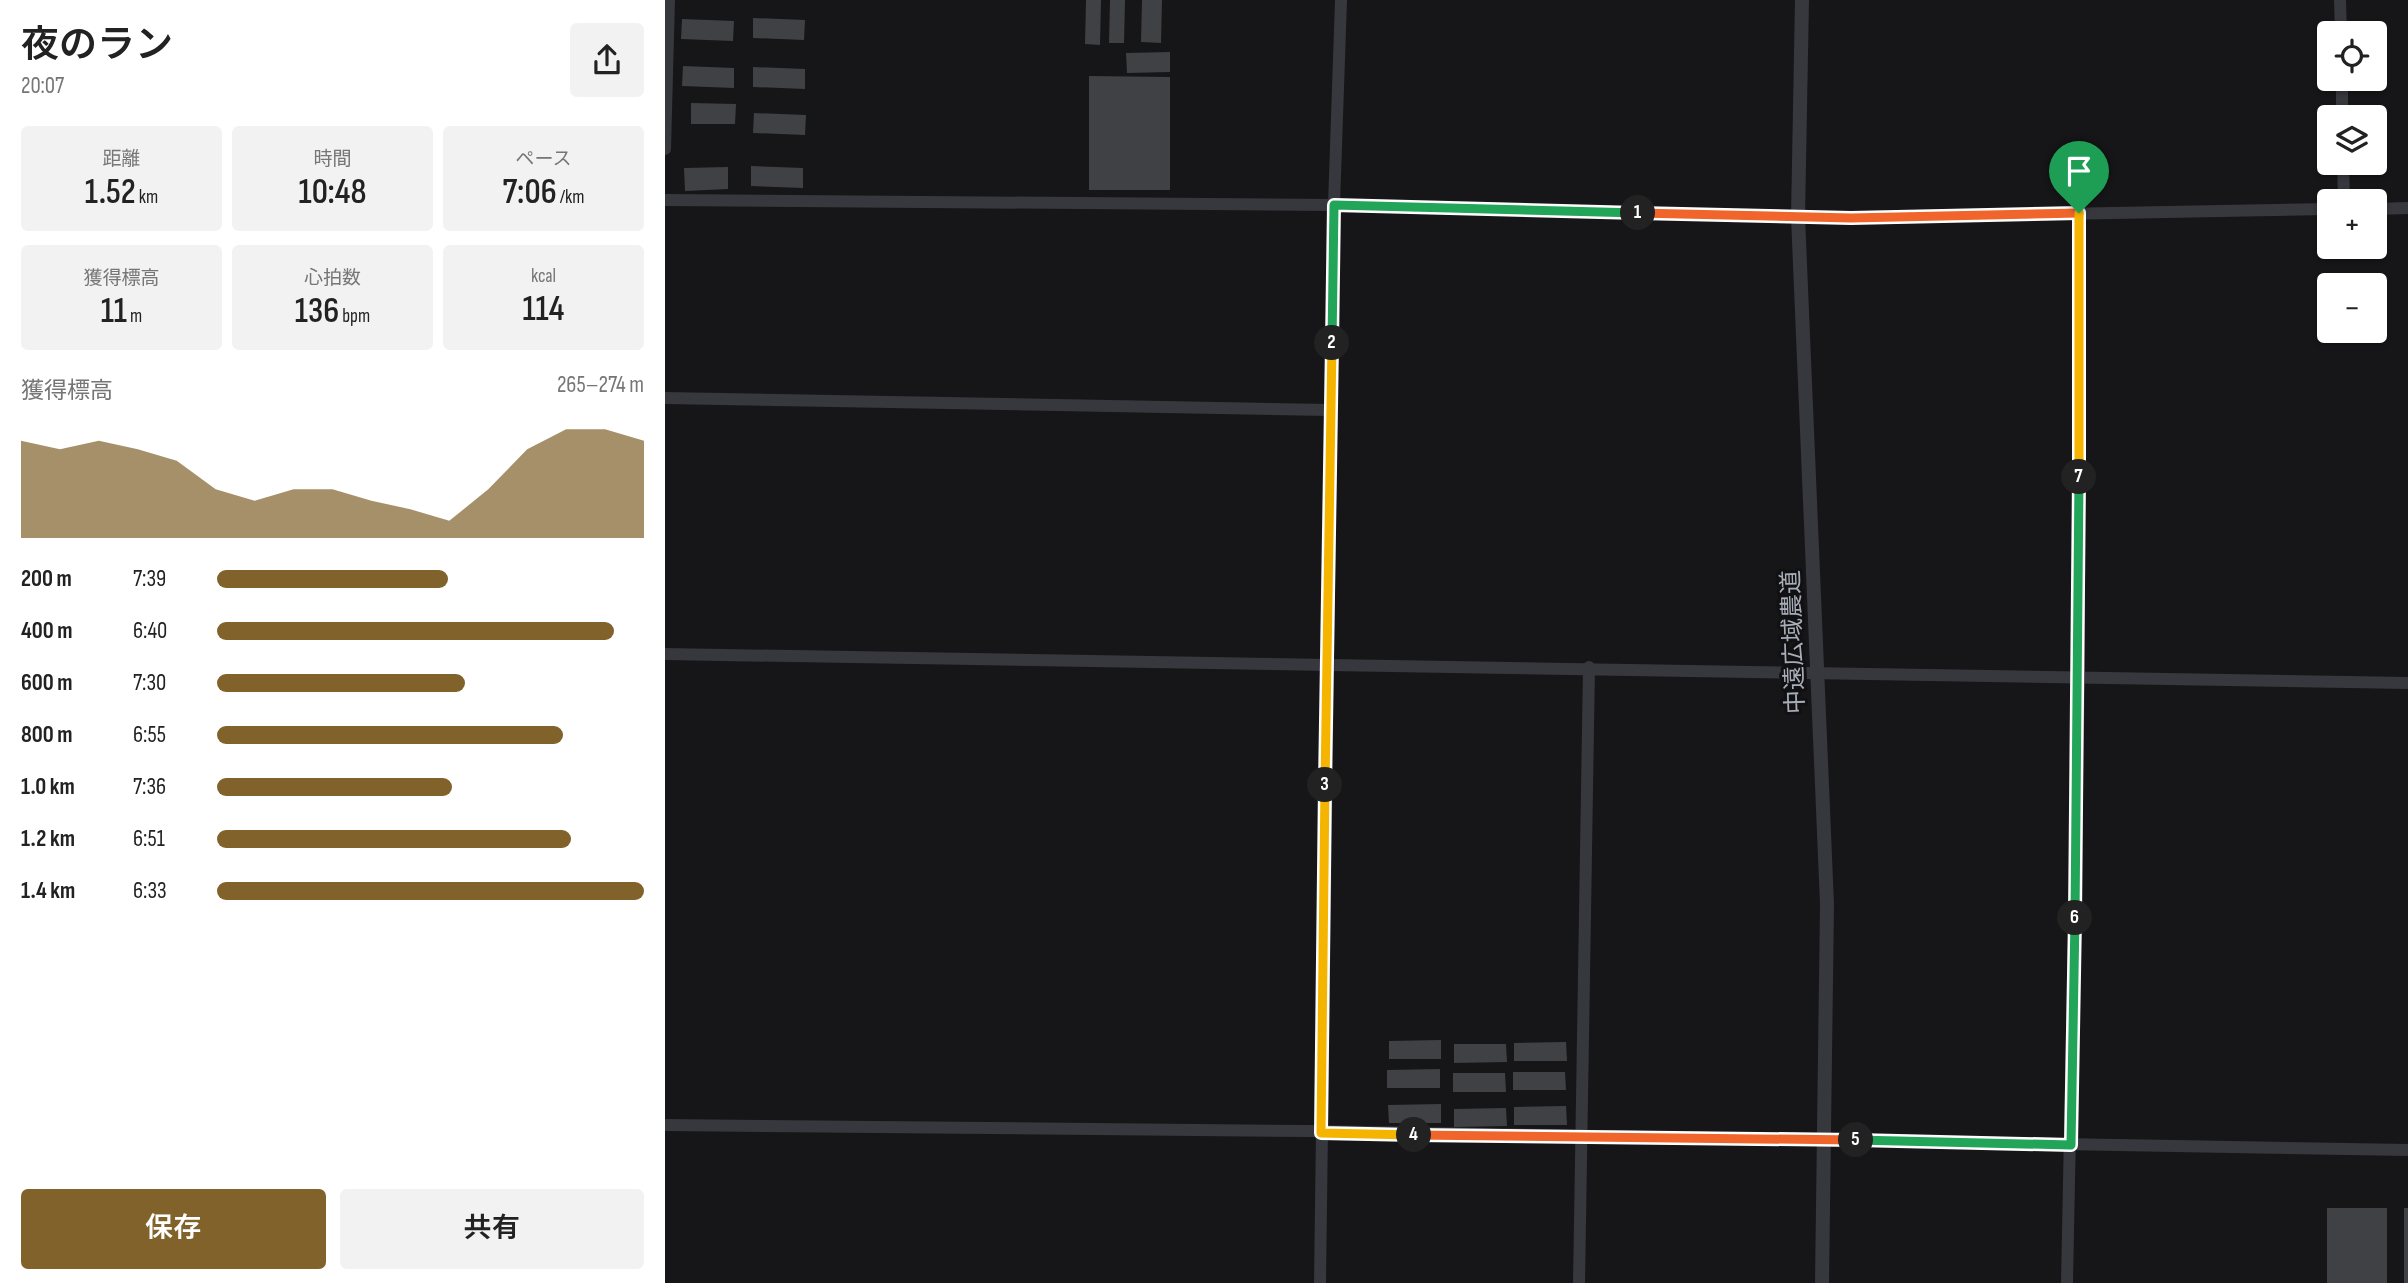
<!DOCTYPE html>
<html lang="ja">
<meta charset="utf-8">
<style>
:root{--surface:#fff;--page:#f2f2f2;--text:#222;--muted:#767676;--accent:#80622a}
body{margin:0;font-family:"Sofia Sans Condensed","Noto Sans JP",sans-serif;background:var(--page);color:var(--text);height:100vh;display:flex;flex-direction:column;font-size:26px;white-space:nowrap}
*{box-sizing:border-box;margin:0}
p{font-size:23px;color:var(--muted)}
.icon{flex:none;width:38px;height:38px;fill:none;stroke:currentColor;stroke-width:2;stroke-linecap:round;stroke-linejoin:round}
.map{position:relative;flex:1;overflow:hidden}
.panel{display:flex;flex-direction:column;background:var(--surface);width:665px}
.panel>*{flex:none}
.fabs{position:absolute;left:1652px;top:21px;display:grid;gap:14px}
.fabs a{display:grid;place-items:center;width:70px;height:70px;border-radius:7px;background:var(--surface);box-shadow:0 2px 5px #0004;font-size:35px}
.pin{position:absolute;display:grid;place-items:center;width:60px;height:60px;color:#fff;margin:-72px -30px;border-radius:50% 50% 50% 0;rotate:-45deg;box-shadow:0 0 7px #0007}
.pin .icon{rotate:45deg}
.km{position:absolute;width:35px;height:35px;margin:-18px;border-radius:50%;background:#222;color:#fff;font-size:19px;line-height:35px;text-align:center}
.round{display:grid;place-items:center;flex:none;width:74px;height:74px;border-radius:7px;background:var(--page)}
.head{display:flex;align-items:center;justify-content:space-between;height:119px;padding:0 21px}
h1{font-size:38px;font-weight:600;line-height:52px}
.stats{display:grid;grid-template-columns:repeat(3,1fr);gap:10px;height:119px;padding:7px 21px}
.stats div{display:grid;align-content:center;border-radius:7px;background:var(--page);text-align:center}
.stats b{font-size:35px;font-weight:600}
.stats small{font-size:19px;font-weight:400}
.stats p{font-size:19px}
.chart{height:196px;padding:14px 21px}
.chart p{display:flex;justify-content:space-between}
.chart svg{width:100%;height:126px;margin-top:7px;fill:var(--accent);opacity:.7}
.button{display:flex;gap:14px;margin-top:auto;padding:14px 21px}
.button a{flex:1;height:80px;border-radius:7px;background:var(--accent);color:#fff;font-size:28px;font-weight:600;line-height:80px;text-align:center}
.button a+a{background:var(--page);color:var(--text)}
ul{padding:0 21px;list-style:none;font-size:23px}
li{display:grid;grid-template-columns:112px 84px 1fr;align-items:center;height:52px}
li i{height:18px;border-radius:9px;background:var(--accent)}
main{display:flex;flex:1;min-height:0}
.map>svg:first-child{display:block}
</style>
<main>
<section class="panel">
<div class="head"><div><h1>夜のラン</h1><p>20:07</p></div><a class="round"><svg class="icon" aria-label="share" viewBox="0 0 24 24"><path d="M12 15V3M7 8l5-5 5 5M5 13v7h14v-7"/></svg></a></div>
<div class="stats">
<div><p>距離</p><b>1.52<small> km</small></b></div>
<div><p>時間</p><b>10:48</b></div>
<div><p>ペース</p><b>7:06<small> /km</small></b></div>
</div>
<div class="stats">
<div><p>獲得標高</p><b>11<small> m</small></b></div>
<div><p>心拍数</p><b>136<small> bpm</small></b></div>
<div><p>kcal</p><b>114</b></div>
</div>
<div class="chart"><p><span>獲得標高</span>265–274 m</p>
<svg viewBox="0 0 160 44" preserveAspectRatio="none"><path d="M0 44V10L10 13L20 10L30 13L40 17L50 27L60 31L70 27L80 27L90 31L100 34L110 38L120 27L130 13L140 6L150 6L160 10V44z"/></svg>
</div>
<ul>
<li><b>200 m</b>7:39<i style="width:54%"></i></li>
<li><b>400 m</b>6:40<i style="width:93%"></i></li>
<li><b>600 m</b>7:30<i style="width:58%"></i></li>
<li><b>800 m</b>6:55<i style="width:81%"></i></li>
<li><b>1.0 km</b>7:36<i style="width:55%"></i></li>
<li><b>1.2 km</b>6:51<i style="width:83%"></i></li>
<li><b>1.4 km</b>6:33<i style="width:100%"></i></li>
</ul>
<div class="button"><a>保存</a><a>共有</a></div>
</section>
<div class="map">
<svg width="1743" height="1283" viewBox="0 0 1743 1283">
<rect width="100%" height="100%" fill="#161618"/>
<g fill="#404145">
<polygon points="421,0 436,0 435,45 420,44"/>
<polygon points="445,0 460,0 459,43 444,43"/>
<polygon points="477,0 497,0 496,43 476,42"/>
<polygon points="88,18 140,20 139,40 88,38"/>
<polygon points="17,19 69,21 68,41 16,39"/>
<polygon points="505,52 505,72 462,73 461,53"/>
<polygon points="18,66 69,68 69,88 17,86"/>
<polygon points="88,67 140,69 140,89 88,87"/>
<polygon points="424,76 505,77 505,190 424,190"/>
<polygon points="26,103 71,104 70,124 26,124"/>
<polygon points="89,113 141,115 140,135 88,133"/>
<polygon points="86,166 138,168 138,188 86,186"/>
<polygon points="63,167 63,189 20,191 19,168"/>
<polygon points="776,1040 776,1059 724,1059 724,1041"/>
<polygon points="901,1042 902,1061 849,1061 849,1043"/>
<polygon points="789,1044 841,1044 842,1062 789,1063"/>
<polygon points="775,1069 775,1088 722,1088 722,1070"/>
<polygon points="848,1072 900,1072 901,1090 848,1090"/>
<polygon points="788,1073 840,1073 841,1092 788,1092"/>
<polygon points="776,1104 776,1123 724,1123 723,1105"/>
<polygon points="901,1106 902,1125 849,1125 849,1107"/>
<polygon points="841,1108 842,1126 789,1127 789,1109"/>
<rect x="1662" y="1208" width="60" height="75"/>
<rect x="1739" y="1208" width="4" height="75"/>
</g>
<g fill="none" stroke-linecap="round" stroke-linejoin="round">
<g stroke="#37383d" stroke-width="12">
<polyline points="1675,0 1676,33"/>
<polyline points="1677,79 1677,117"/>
<polyline points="0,149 4,0"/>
<polyline points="1678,163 1679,201"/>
<polyline points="0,200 669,205 1186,218 1664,209"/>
<polyline points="1710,209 1743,208"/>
<polyline points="0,398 666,410"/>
<polyline points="0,654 1743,683"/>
<polyline points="0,1125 644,1131 1743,1150"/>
<polyline points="655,1283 669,205 676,0"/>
<polyline points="914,1283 924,667"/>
<polyline points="1402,1283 1414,676 1414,213"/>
</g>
<polyline stroke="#37383d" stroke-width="14" points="1137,0 1133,217 1162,904 1157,1283"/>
</g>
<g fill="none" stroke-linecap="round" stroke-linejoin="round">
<defs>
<polyline id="split-1" points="973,213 1186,218 1414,213"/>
<polyline id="split-2" points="667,343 669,205 973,213"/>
<polyline id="split-3" points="660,785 667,343"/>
<polyline id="split-4" points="660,785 656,1133 749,1135"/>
<polyline id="split-5" points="749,1135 1191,1140"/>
<polyline id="split-6" points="1191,1140 1406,1145 1410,918"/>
<polyline id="split-7" points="1410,918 1414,477"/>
<polyline id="split-8" points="1414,213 1414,477"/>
</defs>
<use href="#split-1" stroke="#fff" stroke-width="14"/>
<use href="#split-2" stroke="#fff" stroke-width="14"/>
<use href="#split-3" stroke="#fff" stroke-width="14"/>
<use href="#split-4" stroke="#fff" stroke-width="14"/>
<use href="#split-5" stroke="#fff" stroke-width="14"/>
<use href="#split-6" stroke="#fff" stroke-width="14"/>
<use href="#split-7" stroke="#fff" stroke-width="14"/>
<use href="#split-8" stroke="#fff" stroke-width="14"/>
<use href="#split-1" stroke="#f0652b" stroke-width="9"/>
<use href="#split-2" stroke="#22a559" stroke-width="9"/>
<use href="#split-3" stroke="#f5b400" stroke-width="9"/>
<use href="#split-4" stroke="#f5b400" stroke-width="9"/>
<use href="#split-5" stroke="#f0652b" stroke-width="9"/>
<use href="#split-6" stroke="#22a559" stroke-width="9"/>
<use href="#split-7" stroke="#22a559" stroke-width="9"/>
<use href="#split-8" stroke="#f5b400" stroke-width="9"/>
</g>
<g text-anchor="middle" stroke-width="6" stroke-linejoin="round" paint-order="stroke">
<g font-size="24" fill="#a8adb8" stroke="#111113">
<text transform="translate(1128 642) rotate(-92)" y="8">中遠広域農道</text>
</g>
</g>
</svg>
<div class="fabs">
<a><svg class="icon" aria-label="locate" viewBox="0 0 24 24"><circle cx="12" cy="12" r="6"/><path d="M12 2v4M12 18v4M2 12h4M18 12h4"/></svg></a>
<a><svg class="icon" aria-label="layers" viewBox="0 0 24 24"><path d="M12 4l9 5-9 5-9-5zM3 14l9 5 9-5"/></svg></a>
<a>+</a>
<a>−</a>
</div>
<div class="pin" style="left:1414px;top:213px;background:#1e9e55"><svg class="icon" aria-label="arrive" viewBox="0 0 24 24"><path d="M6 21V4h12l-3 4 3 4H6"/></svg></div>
<b class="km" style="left:973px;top:213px">1</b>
<b class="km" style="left:667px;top:343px">2</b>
<b class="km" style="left:660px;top:785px">3</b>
<b class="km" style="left:749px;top:1135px">4</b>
<b class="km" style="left:1191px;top:1140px">5</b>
<b class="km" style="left:1410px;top:918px">6</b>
<b class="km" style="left:1414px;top:477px">7</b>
</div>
</main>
